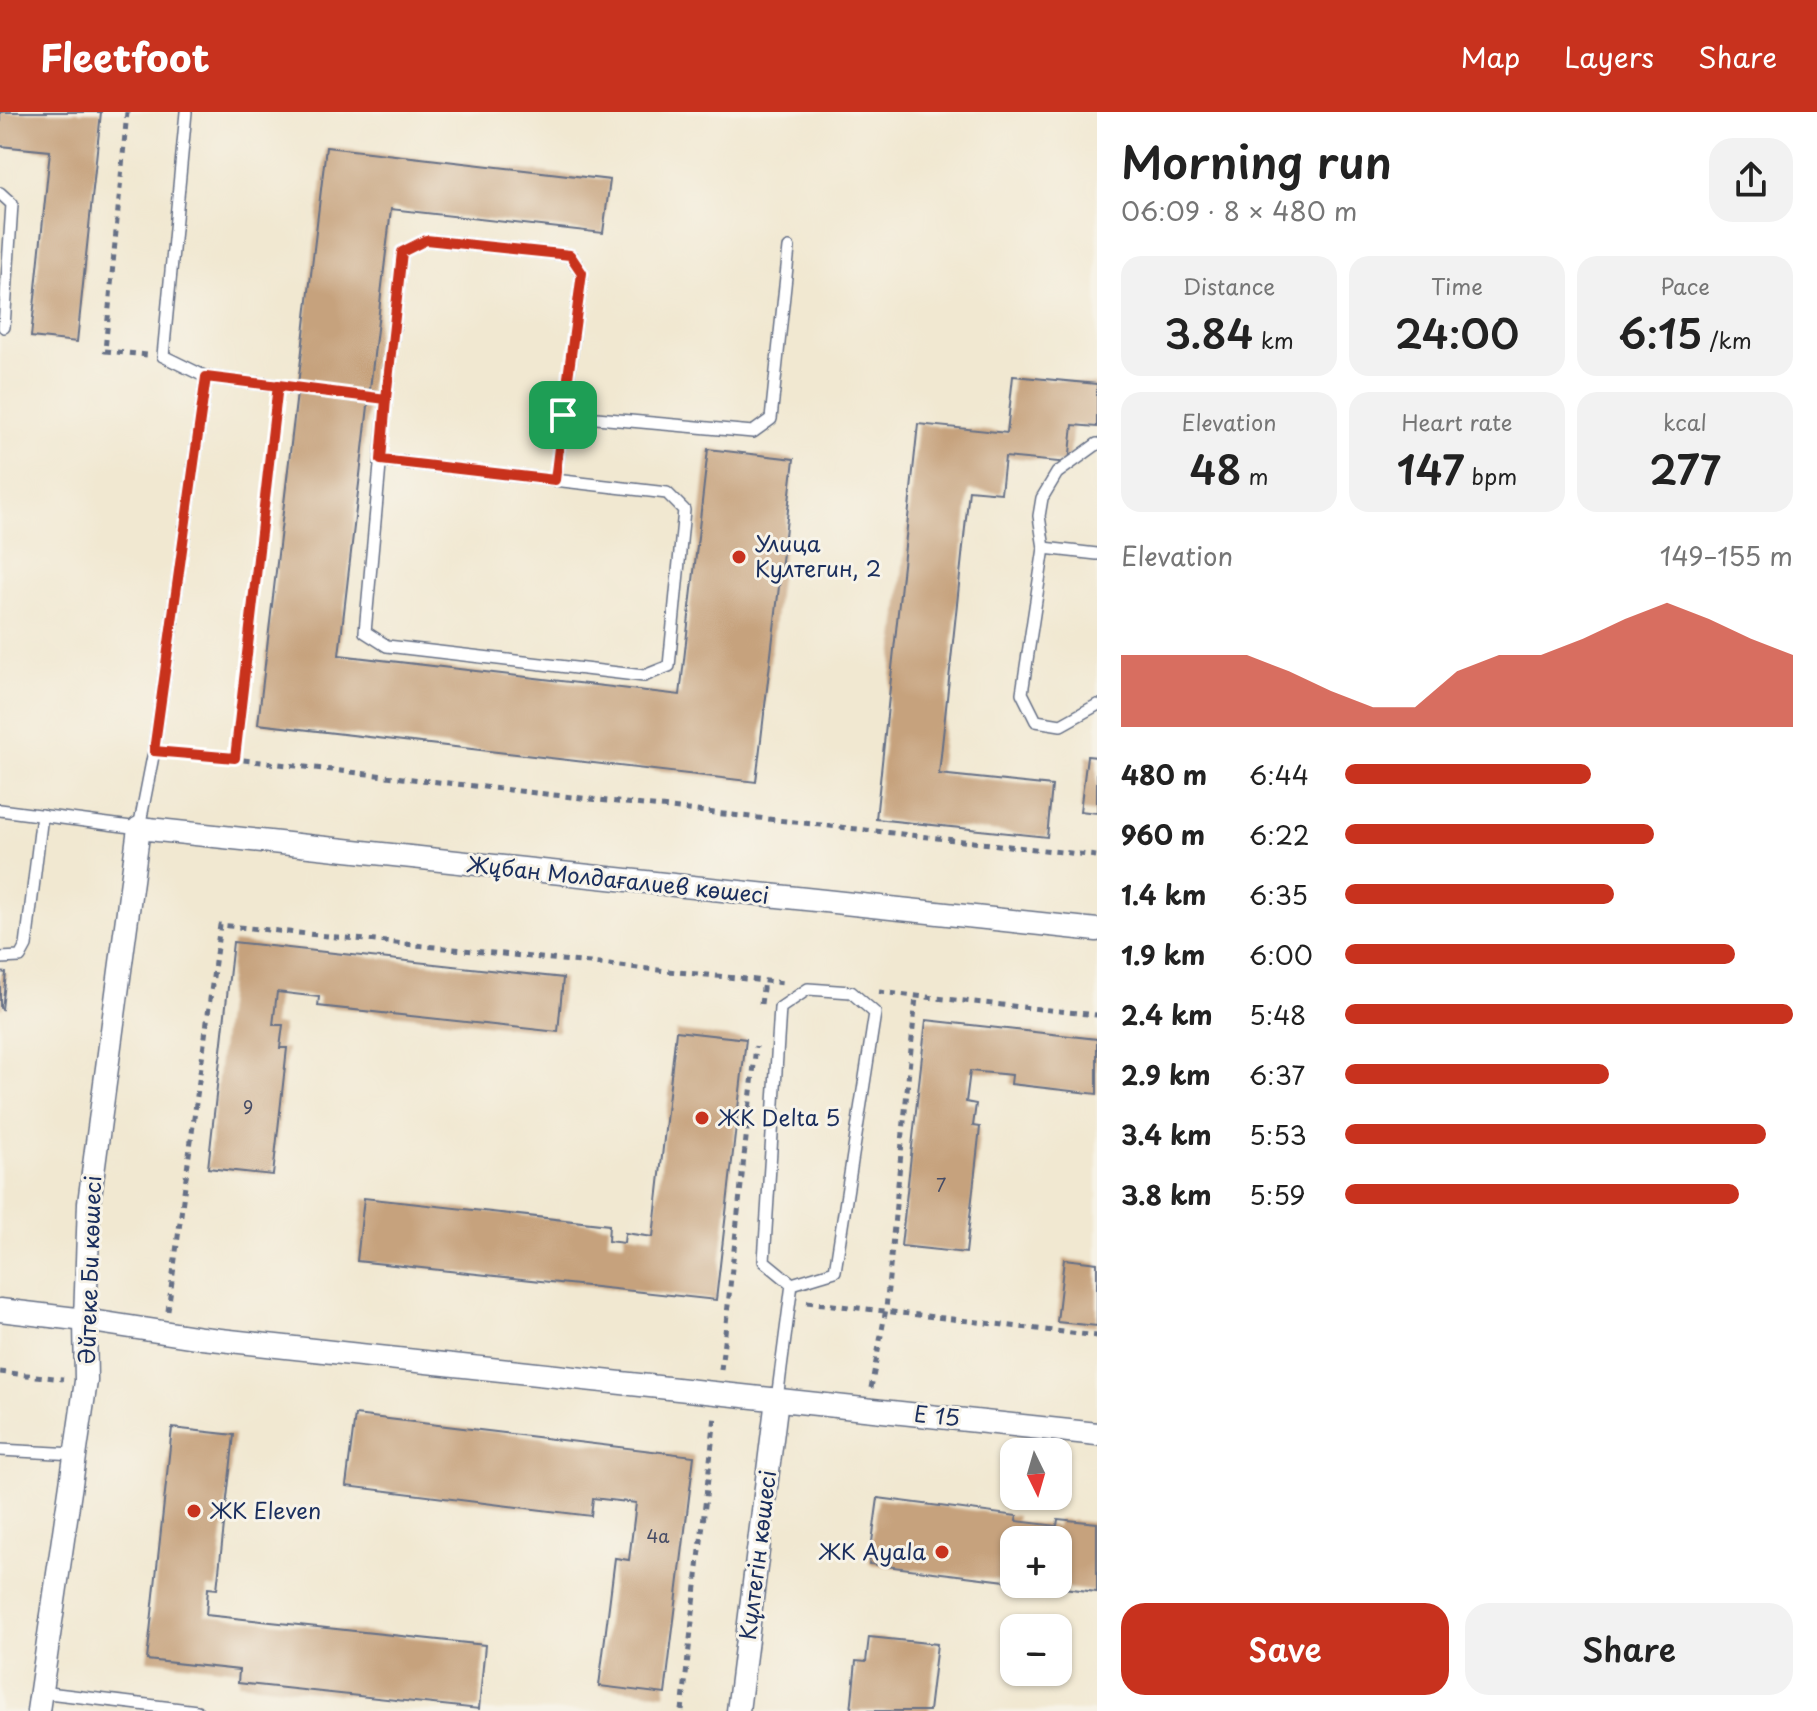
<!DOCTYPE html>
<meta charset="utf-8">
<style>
:root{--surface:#fff;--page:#f2f2f2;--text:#222;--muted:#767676;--accent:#c8321e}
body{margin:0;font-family:"Playpen Sans",sans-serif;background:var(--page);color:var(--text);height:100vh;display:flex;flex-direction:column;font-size:30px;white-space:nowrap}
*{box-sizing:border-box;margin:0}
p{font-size:26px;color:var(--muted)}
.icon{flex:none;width:44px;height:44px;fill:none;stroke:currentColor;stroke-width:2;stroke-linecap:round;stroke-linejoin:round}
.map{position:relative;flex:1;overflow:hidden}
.panel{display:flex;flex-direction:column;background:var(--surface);width:720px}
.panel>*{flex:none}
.needle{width:52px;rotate:175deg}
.buttons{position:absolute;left:1000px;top:1326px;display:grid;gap:16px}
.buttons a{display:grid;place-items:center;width:72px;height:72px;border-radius:16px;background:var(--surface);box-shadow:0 2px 6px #0004;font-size:40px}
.pin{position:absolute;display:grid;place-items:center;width:68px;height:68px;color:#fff;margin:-34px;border-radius:16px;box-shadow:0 4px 12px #0006}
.round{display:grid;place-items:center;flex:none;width:84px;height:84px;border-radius:24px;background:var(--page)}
.overview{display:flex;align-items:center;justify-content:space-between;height:136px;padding:0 24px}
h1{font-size:44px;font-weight:600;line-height:60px}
.metrics{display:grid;grid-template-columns:repeat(3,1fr);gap:12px;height:136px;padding:8px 24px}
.metrics div{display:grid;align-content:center;border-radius:20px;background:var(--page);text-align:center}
.metrics b{font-size:40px;font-weight:600}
.metrics small{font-size:22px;font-weight:400}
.metrics p{font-size:22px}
.chart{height:224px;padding:16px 24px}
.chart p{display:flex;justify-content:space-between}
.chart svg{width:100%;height:144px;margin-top:8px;fill:var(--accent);opacity:.7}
.button{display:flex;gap:16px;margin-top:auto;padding:16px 24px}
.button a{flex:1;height:92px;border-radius:24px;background:var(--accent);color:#fff;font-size:32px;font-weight:600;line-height:92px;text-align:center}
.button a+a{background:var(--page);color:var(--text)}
ul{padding:0 24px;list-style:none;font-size:26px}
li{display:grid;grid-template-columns:128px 96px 1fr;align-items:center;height:60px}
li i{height:20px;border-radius:10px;background:var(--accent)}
header{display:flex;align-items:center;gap:48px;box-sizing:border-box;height:112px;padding:0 40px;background:var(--accent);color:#fff}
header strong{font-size:38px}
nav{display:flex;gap:44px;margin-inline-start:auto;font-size:28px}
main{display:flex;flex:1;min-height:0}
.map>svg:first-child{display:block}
</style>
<header>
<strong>Fleetfoot</strong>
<nav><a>Map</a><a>Layers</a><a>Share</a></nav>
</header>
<main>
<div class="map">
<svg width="1097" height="1599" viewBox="0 0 1097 1599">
<rect width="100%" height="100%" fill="#f7f3e8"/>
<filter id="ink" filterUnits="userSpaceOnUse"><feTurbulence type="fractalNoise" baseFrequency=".0125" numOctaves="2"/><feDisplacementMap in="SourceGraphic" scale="16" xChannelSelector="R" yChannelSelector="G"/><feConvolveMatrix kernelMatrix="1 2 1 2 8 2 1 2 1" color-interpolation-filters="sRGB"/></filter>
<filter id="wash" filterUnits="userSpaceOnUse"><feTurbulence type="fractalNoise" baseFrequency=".006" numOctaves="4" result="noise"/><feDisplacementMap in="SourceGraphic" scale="32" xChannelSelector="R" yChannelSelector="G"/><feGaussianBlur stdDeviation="1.8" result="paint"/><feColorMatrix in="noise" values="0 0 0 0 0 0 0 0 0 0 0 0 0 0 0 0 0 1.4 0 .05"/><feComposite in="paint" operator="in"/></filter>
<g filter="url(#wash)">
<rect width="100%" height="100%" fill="#f1e8d1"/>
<g id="blocks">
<g fill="#c6a27d">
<polygon points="0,0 101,0 77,230 31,225 50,39 0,34"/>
<polygon points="326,35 610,68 603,121 391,97 339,543 680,583 708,337 794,347 756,670 258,612"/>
<polygon points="1013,264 1097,272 1097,315 1073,313 1069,351 1005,345 1001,381 969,378 939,662 1052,674 1047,725 876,707 918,312 1007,321"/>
<polygon points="1087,644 1097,645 1097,701 1080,699"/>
<polygon points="233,830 563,866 558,920 318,894 319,885 277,880 273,913 283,913 280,936 287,936 273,1063 208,1056"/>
<polygon points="0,860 6,861 2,897 0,896"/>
<polygon points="926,908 1097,927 1097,982 1011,972 1012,963 970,959 966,990 976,992 973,1014 980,1015 966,1141 901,1134"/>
<polygon points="676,919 746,927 716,1188 357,1149 364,1086 609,1113 608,1129 624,1131 625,1121 653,1125"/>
<polygon points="1064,1147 1097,1151 1097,1214 1057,1210"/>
<polygon points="355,1303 694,1344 665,1582 599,1574 615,1446 629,1448 636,1391 593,1386 591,1404 346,1374"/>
<polygon points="172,1316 234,1323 217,1477 208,1476 206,1503 485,1533 479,1597 238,1571 239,1558 147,1548"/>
<polygon points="878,1386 1017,1404 1016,1409 1057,1414 1058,1407 1097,1411 1097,1480 1047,1474 1058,1472 1058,1428 1014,1428 1014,1470 869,1452"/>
<polygon points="869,1525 937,1532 929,1599 851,1599 856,1549 866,1550"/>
</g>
</g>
</g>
<g filter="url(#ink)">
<use href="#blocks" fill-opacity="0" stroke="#667086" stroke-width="2"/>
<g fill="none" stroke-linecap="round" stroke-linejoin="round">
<defs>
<g id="service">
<polyline points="186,0 163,244 206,265 386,287 365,520 387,534 644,564 669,554 684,398 667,381 381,348"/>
<polyline points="0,81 12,92 4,215"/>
<polyline points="386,287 402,140 426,128 570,143 582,161 555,368"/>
<polyline points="563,303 753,320 771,307 789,136"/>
<polyline points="1097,332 1057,361 1042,386 1039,404 1044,436 1022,581 1036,609 1061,613 1097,593"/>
<polyline points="1044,436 1097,442"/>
<polyline points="0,698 139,716 154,639 206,265"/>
<polyline points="0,846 20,845 26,834 42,703"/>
<polygon points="808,877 851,880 875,901 835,1159 792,1172 764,1149 780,896"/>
<polyline points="777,1287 792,1172"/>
<polyline points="0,1338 75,1342"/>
<polyline points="40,1580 197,1599"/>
</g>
<g id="minor">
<polyline points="0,1198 85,1208 202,1226 1097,1322"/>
<polyline points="38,1599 86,1269 85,1208 89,1091 139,716 1097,818"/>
<polyline points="738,1599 777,1287"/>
</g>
</defs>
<use href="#service" stroke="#667086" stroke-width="14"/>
<use href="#minor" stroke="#667086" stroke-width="25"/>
<g stroke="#667086" stroke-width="5" stroke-dasharray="6 6" stroke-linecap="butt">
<polyline points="127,0 105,239 148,243"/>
<polyline points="172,640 1097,744"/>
<polyline points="235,646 276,290"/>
<polyline points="879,880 1097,903"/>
<polyline points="761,892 764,869"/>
<polyline points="807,1190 1097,1224"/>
<polyline points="168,1199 220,813 785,871"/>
<polyline points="721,1258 756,934"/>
<polyline points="0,1260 63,1267"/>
<polyline points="871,1276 886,1197 916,885"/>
<polyline points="682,1599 715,1304"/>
</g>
<use href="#service" stroke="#fff" stroke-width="11"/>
<use href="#minor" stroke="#fff" stroke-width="22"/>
</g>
</g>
<g fill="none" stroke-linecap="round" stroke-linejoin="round" filter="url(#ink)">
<defs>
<polyline id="route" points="563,303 582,161 570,143 426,128 402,140 386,287 206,265 154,639 235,646 278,273 386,287 381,348 555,368 563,303"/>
</defs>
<use href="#route" stroke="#fff" stroke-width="16"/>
<use href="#route" stroke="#c8321e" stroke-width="10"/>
</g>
<g fill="#c8321e" stroke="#f7f3e8" stroke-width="3">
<circle cx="739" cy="445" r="8"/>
<circle cx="702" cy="1006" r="8"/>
<circle cx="194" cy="1399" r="8"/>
<circle cx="942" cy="1440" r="8"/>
</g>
<g text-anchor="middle" stroke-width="6" stroke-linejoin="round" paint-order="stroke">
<g font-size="18" fill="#464c66">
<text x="248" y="1002">9</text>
<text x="941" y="1080">7</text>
<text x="658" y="1431">4а</text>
</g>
<g font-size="22" fill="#1b2f5e" stroke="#f7f3e8" text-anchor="start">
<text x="755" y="440">Улица<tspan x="755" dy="25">Култегин, 2</tspan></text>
<text x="718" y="1014">ЖК Delta 5</text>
<text x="210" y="1407">ЖК Eleven</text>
<text x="926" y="1448" text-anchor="end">ЖК Ayala</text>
</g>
<g font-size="22" fill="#1b2f5e" stroke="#f7f3e8">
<text transform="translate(618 768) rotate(6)" y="8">Жұбан Молдағалиев көшесі</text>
<text transform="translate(90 1158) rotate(-88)" y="8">Әйтеке Би көшесі</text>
<text transform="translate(937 1304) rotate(6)" y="8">E 15</text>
<text transform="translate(758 1443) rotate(-83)" y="8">Күлтегін көшесі</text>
</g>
</g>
</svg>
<div class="buttons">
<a><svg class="needle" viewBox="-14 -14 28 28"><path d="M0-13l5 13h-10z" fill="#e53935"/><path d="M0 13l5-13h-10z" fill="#767676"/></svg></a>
<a>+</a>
<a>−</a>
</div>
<div class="pin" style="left:563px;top:303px;background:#1e9e55"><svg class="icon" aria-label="arrive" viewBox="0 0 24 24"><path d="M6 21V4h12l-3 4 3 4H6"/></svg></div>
</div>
<section class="panel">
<div class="overview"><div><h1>Morning run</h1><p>06:09 · 8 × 480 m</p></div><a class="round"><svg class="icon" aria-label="share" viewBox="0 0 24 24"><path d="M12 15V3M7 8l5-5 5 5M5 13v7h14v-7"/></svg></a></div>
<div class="metrics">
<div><p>Distance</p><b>3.84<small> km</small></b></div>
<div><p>Time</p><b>24:00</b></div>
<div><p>Pace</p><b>6:15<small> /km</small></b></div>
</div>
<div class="metrics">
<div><p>Elevation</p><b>48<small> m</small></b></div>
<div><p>Heart rate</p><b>147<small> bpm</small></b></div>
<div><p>kcal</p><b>277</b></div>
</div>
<div class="chart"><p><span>Elevation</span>149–155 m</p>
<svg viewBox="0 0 160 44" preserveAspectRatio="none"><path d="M0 44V22L10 22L20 22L30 22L40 27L50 33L60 38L70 38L80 27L90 22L100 22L110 17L120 11L130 6L140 11L150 17L160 22V44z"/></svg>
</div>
<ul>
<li><b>480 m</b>6:44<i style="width:55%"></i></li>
<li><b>960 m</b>6:22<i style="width:69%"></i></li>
<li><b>1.4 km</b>6:35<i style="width:60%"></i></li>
<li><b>1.9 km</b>6:00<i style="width:87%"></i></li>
<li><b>2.4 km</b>5:48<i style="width:100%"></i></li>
<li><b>2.9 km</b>6:37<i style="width:59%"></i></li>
<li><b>3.4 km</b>5:53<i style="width:94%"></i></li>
<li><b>3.8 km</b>5:59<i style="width:88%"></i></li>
</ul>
<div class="button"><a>Save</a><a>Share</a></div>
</section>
</main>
